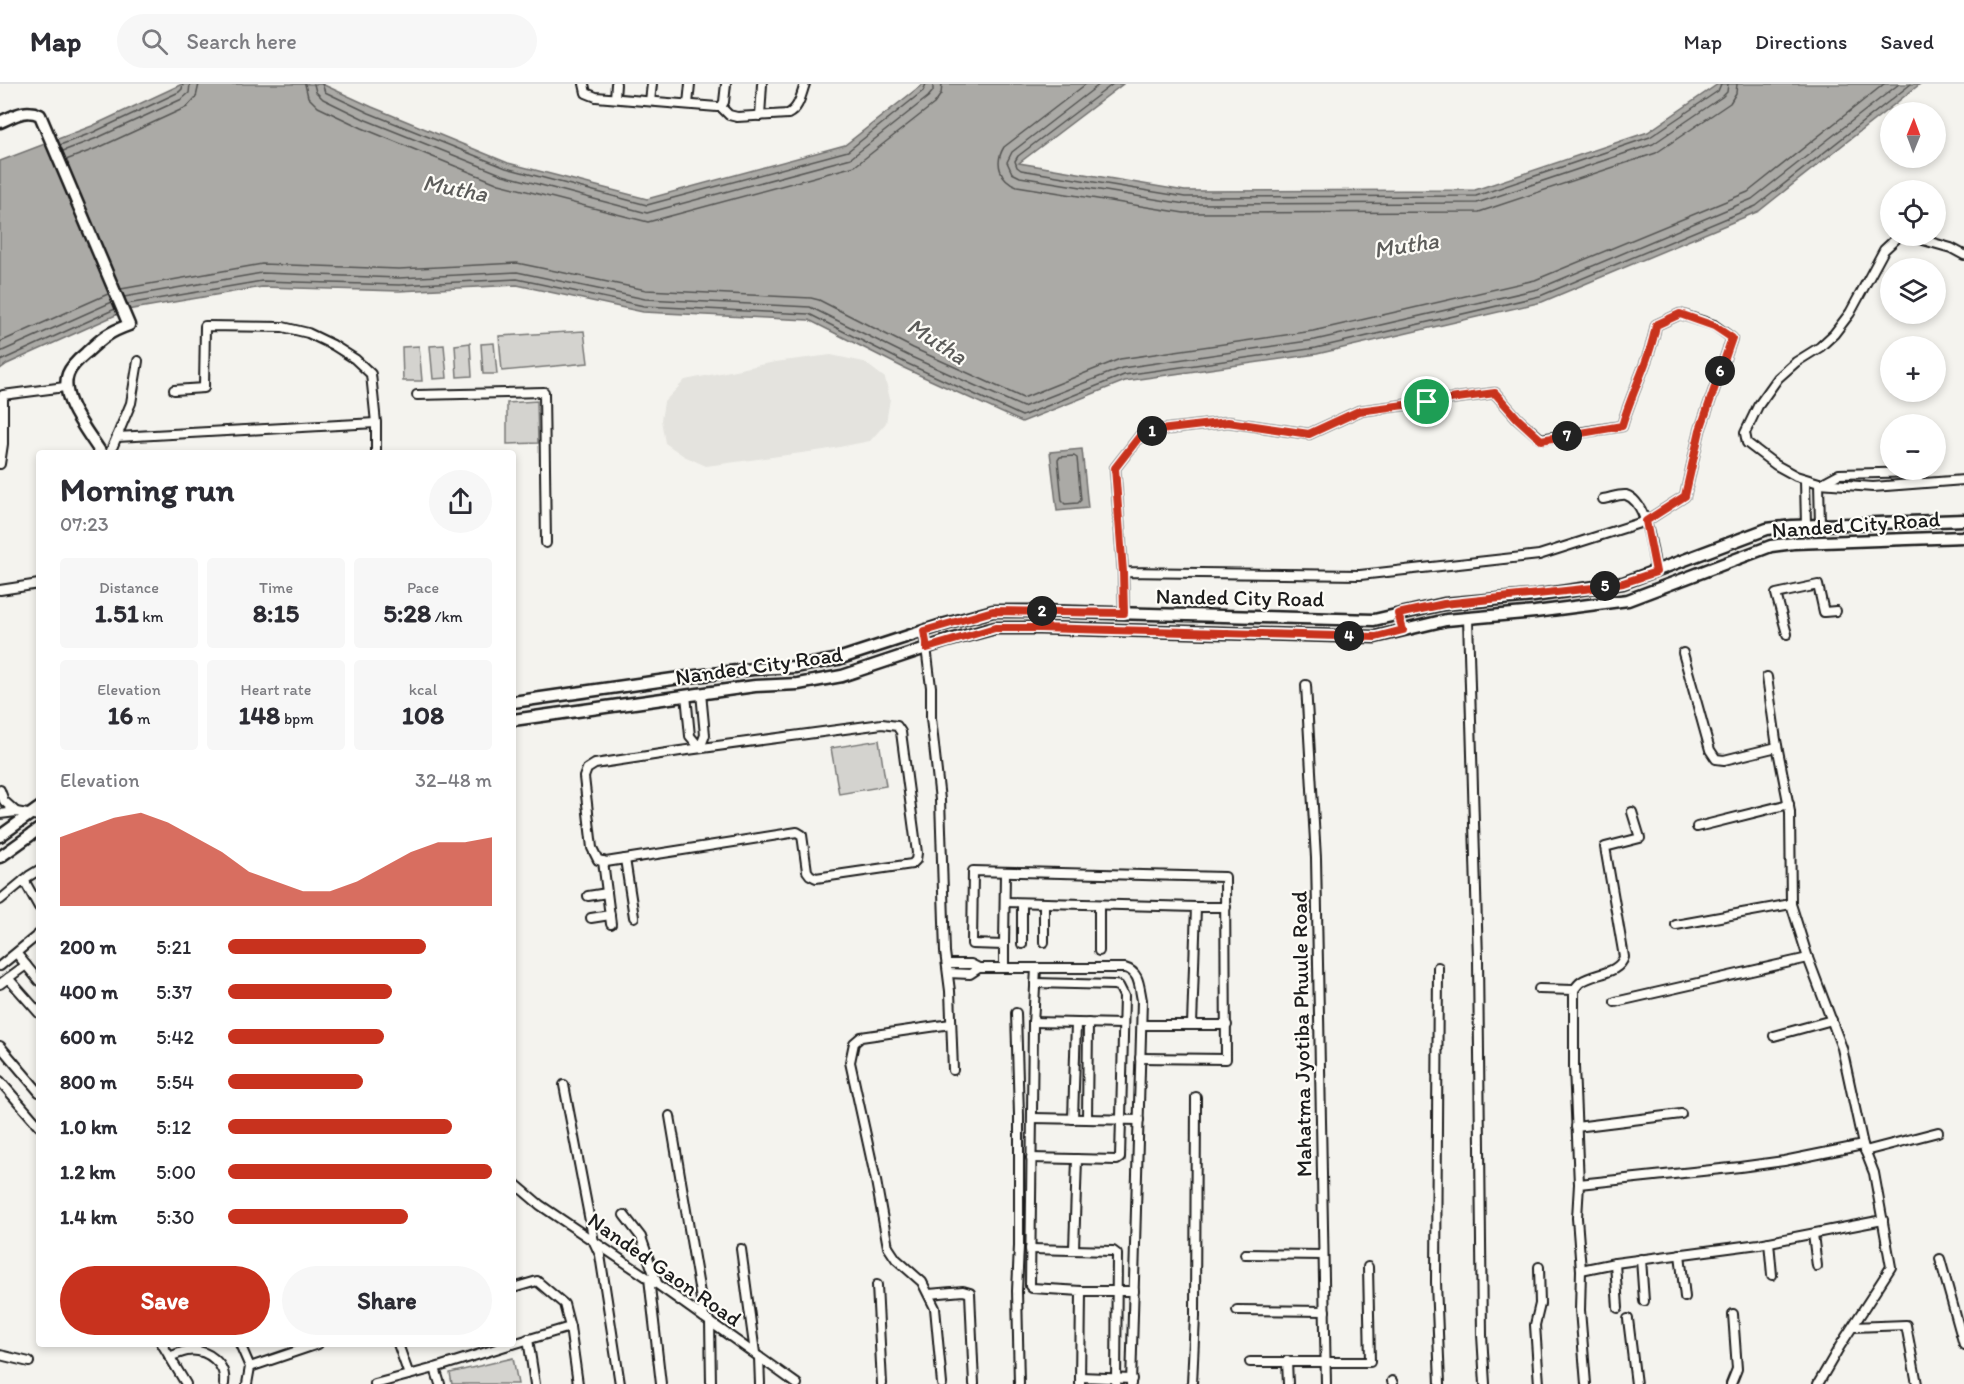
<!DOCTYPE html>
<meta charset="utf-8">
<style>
:root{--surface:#fff;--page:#f7f7f7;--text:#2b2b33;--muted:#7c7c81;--line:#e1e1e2;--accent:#c8321e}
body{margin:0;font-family:Itim,sans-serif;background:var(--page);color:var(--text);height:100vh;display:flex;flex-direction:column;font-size:22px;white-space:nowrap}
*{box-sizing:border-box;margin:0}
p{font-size:20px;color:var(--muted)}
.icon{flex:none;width:33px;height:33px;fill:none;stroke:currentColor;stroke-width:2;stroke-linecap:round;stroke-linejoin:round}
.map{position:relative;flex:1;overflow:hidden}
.side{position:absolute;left:36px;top:366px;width:480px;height:897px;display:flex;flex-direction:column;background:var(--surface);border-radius:6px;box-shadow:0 3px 9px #0003}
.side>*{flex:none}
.needle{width:39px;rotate:1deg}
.buttons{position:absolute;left:1880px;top:18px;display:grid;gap:12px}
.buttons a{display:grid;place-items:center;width:66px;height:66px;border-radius:50%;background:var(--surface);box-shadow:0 3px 9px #0003;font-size:30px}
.pin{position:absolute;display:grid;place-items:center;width:51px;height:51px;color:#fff;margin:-26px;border:3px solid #fff;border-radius:50%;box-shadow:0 2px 6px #0007}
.km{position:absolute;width:30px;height:30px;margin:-15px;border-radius:50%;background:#222;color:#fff;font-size:16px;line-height:30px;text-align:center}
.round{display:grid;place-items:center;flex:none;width:63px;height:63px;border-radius:32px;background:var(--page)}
.headline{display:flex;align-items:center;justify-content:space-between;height:102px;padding:0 24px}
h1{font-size:33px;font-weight:700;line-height:45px}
.figures{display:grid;grid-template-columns:repeat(3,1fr);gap:9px;height:102px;padding:6px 24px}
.figures div{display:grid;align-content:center;border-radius:6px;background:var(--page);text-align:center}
.figures b{font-size:26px;font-weight:700}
.figures small{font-size:16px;font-weight:400}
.figures p{font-size:16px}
.chart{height:168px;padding:12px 24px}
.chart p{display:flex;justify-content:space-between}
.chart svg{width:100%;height:108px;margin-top:6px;fill:var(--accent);opacity:.7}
.button{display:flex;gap:12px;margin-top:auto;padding:12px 24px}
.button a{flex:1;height:69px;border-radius:36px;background:var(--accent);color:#fff;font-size:24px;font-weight:700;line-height:69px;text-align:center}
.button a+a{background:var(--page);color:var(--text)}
ul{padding:0 24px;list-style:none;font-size:20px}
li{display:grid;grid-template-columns:96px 72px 1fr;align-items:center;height:45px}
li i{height:15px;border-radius:8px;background:var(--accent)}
header{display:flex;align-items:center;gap:36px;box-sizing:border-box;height:84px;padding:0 30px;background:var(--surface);border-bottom:2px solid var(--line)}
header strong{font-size:28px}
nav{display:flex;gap:33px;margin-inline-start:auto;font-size:21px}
.search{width:420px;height:54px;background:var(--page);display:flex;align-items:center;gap:15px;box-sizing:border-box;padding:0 21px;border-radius:33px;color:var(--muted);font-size:22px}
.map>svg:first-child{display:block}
</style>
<header>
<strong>Map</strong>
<div class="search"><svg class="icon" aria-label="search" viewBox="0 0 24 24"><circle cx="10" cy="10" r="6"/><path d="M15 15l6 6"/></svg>Search here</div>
<nav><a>Map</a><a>Directions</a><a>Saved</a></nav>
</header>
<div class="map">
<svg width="1964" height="1300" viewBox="0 0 1964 1300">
<rect width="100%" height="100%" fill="#f4f3ee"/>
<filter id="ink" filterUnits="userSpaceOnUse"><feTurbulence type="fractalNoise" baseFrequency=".0167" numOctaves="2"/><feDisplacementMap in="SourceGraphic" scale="12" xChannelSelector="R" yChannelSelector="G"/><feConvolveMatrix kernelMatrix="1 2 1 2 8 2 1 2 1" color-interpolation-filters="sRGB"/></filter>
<g filter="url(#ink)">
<polygon fill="#e4e3de" points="831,271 864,278 885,294 890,315 886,339 870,357 824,366 706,382 684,372 665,359 661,336 664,318 685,296 775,278"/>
<g fill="#d4d3cf" stroke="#787876" stroke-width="1.5">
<polygon points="584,247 588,279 502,287 499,252"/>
<polygon points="470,259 472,292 457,293 455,261"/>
<polygon points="494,259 497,290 483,290 481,260"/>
<polygon points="444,261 447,294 433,295 430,262"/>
<polygon points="419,262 422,297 403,297 402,263"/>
<polygon points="537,317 538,359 507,360 507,319"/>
<polygon points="879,656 886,702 839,710 831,664"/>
<polygon points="513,1274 518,1300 452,1300 450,1289"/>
</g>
<g fill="#abaaa6" stroke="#72716f" stroke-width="1.5">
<polygon points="182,0 322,0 372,23 508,79 647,115 845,61 923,0 1123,0 1019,79 1185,107 1475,106 1648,48 1718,0 1920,0 1759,127 1542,218 1317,270 1125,297 1022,338 904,284 809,236 643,228 517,201 399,207 262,203 127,226 7,280 0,285 0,77 92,42"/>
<polygon points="1082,365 1088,424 1057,427 1050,368"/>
</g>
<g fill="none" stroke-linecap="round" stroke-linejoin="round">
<g stroke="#555553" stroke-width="1.5">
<polyline points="305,0 308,13 318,23 362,44 499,100 648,138 855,82 934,20 941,10 942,0"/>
<polyline points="314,0 316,8 323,15 366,36 503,91 647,129 851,74 928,13 933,7 933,0"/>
<polyline points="322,0 325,8 369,29 506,84 647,121 848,67 923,7 926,0"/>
<path d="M 1086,0 L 1004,63 C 994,79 1000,96 1017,102 L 1184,129 L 1479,128 L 1656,69 L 1730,19 L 1736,9 L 1737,0"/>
<polyline points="1100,0 1012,68 1007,78 1012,89 1020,93 1185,120 1477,119 1653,60 1722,13 1727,8 1728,0"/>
<polyline points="1113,0 1018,72 1015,77 1017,83 1021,86 1185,113 1476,112 1650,53 1718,7 1721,0"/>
<polyline points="60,61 94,48 179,8 182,5 183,0"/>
<polyline points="63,67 97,54 182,15 189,9 190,0"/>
<polyline points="66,76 100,63 187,23 196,13 199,0"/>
<polyline points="121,205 262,180 399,185 517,179 646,206 811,214 819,216 913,264 1023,314 1120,275 1313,247 1535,196 1748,108 1884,0"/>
<polyline points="124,213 262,189 399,194 517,188 645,215 810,223 909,272 1023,323 1122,284 1315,256 1538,205 1752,115 1899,0"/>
<polyline points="127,220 262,197 399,201 517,195 644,222 809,230 906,279 1022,332 1124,291 1316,264 1540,212 1756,122 1911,0"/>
<polyline points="0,258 108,210"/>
<polyline points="0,268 112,218"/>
<polyline points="0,277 115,225"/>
<polygon points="1074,372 1077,374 1081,416 1078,419 1065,420 1062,417 1058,376 1060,373"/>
</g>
<defs>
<g id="street">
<polyline points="584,0 586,9 596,13 717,23 721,23 724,18 726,0"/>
<polyline points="615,14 616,0"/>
<polyline points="650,17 652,0"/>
<polyline points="688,20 690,0"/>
<path d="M 721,23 L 729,31 L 737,33 L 788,30 C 799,25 801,11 805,0"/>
<polyline points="760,32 762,0"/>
<polyline points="1899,152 1884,166 1850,229 1834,250 1820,263 1796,278 1778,294 1758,322 1745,349 1747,359 1776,381 1796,392 1819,399 1873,403 1964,396"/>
<polyline points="1909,152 1951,164 1964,171"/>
<polyline points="174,306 204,304 205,242 283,243 308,249 333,261 355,275 371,290 376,339 376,369"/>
<polyline points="417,311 544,308 546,459"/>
<polyline points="117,353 376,339"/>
<polyline points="110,369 131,319 138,277"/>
<polyline points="0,380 3,360 3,311 65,303"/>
<polyline points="1805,396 1806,441"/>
<polyline points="1824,398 1839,390 1919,388"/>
<polyline points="1819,399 1820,441"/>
<path d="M 1603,415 C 1610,414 1620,410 1626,411 C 1648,418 1652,468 1656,487"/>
<path d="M 1123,488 L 1360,491 L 1539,471 L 1646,437 L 1685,412 L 1700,346 L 1732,254 L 1714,241 L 1680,230 L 1656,241 C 1650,276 1632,307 1622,342 L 1541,355 L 1518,335 L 1495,309 L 1359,327 L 1309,350 L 1228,338 L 1143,348 L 1115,384 L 1123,488 L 1124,529"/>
<polyline points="0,506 39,500"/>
<polyline points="1468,534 1478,875 1482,1251 1485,1300"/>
<polyline points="924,547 931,603 931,634 940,716 945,868 950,907 953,986"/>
<polyline points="1787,550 1776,510 1818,501 1824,528 1836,527"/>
<polyline points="1683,569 1710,666 1716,675 1724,676 1777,663"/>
<polyline points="1767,593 1776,656 1790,728 1791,820 1808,874 1842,964 1863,1061 1874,1089 1891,1183 1840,1262 1818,1300"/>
<polyline points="1306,601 1316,774 1326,1300"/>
<polyline points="686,611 690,652 700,664 705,651 701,609"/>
<polygon points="882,640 897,642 901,648 917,769 916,776 912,780 816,794 810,791 807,787 802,751 797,748 606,778 598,776 592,764 584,693 587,685 595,680 680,667"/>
<polyline points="0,706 4,717 16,728"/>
<polyline points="0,730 16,728 39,732"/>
<polyline points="1697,743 1789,720"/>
<polyline points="625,775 634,833"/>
<polyline points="603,777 611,840"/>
<polyline points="24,796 39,823"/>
<polyline points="588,812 607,809"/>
<polyline points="0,816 29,792 39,786"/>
<polyline points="1005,818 1196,823 1192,941 1142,941"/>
<polyline points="1044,819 1044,858"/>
<polyline points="1196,823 1226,823"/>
<polyline points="591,834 610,831"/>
<polyline points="1676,841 1791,820"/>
<polyline points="1022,860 1022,819"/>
<polyline points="1004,861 1005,788"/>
<polyline points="1099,867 1099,821"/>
<polyline points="17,870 39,897"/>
<polyline points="947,880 971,880 979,884 970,890 948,889"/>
<polyline points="0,882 39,850"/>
<polyline points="1438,883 1436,1198 1440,1300"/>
<path d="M 979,884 L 1125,884 C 1140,888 1139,903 1142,916 L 1131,1300"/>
<polyline points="1004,884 1004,861 972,860 973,787 1225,793 1226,975 1140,974"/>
<polyline points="1036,884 1033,941 1030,1202 1032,1204 1081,1207 1080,1300"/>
<polyline points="8,894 39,929"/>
<polyline points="0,900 26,881"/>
<polyline points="1539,905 1574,906 1574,983 1579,1100"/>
<path d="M 1574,906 C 1576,903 1578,900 1581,898 C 1594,889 1619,890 1624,873 L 1605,763 L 1640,754 L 1632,728"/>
<polyline points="1615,918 1808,874"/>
<polyline points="1016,929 1019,1031 1019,1162 1017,1207 1019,1300"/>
<polyline points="1033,938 1123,940"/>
<polyline points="1192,941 1227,941"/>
<polyline points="1774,952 1832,936"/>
<polyline points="0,962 39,1008"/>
<polyline points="0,997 39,1042"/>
<polyline points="564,1001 594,1158 600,1171 620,1300"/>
<polyline points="670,1032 704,1233"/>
<polyline points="1032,1034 1139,1036"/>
<polyline points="1073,1035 1076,939"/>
<polyline points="1087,1035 1088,939"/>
<polyline points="1576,1043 1681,1030"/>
<polyline points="1865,1067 1938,1048"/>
<polyline points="1031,1074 1117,1076 1120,1074 1124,912 1119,902 1114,901 1035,899"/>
<polyline points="513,1098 540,1121 657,1200 797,1300"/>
<polyline points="624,1131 641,1153 657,1199"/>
<polyline points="1813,1150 1817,1182"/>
<polyline points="1769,1158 1772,1191"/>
<polyline points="741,1165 755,1269"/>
<polyline points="1030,1165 1113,1167 1117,1170 1116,1300"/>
<polyline points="1074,1165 1077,1075"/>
<polyline points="1245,1170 1323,1171"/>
<polyline points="1680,1170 1685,1213"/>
<polyline points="1641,1175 1644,1217"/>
<polyline points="1940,1175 1964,1261"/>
<polyline points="1615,1179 1618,1224"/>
<polyline points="1581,1186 1615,1179 1759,1160 1883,1136"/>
<polyline points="649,1194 661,1300"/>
<polyline points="877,1201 882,1300"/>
<polyline points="513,1204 537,1197 564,1220 570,1243 513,1260"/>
<polyline points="1081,1207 1134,1207"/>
<polyline points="929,1210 963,1207 970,1209 974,1300"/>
<polyline points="1237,1226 1325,1227"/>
<polyline points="1628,1235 1636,1300"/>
<polyline points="710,1237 711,1300"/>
<polyline points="570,1243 578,1300"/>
<polyline points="1853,1243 1906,1241 1917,1300"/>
<polyline points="528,1255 535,1300"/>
<polyline points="162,1260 186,1300"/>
<polyline points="240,1260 250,1283 247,1300"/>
<polyline points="398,1260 409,1291"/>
<polyline points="0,1271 29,1278"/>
<path d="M 169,1273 C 175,1271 181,1268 187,1267 C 207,1264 227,1280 224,1300"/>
<polyline points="759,1273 760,1300"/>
<polyline points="1287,1277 1288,1300"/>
<polyline points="1250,1278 1370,1278 1368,1183"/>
<polyline points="250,1283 318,1260"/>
<polyline points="435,1284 440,1300"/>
<polyline points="1080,1293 1132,1295"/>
<polyline points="1392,1297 1393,1300"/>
<polyline points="375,1300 435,1284 512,1260"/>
<polyline points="942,1300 935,1224 922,1198 896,1175 888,1163 876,1097 850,978 854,959 861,953 951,940"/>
<polyline points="1192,1300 1195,1232 1196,1013"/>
<polyline points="1539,1300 1535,1241 1540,1220 1539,1183"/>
<polyline points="1586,1300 1580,1226 1581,1186 1577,1134 1579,1100 1740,1083 1784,1077 1863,1061"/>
<polyline points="1731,1300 1737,1285 1733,1230"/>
</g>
<g id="secondary">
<path d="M 0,38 C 14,32 25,24 40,31 L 129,241 C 109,248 102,254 86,269 C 80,274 71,282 68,290 C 59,314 88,348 101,369"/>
<polyline points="513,618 680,594 753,585 796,583 838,575 942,541 993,527 1039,527 1374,536 1444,520 1533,512 1623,499 1767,445 1792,442 1964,436"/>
<polyline points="513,636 755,602 798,600 842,592 947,557 995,544 1039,544 1375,553 1446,536 1535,528 1628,516 1771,462 1794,459 1964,453"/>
<polyline points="0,752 39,724"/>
<polyline points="0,773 39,745"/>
</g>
</defs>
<use href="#street" stroke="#1c1c1c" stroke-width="12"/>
<use href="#secondary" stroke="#1c1c1c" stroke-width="15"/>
<use href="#street" stroke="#fdfcf7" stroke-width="8"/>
<use href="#secondary" stroke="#fdfcf7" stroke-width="10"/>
</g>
</g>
<g fill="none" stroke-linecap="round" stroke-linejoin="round" filter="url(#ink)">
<defs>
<path id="route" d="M 1680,230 L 1714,242 L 1732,254 L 1700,346 L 1685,412 L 1646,437 L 1656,488 L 1623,499 L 1593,504 L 1444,520 L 1398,530 L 1403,546 L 1376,553 L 1039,544 L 995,544 L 927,564 L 924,547 L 993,527 L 1124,529 L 1123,488 L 1115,384 L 1143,348 L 1228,338 L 1309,350 L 1359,327 L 1495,309 L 1518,335 L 1541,356 L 1622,342 C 1632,307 1650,276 1656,241 Z"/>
</defs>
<use href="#route" stroke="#fff" stroke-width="12"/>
<use href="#route" stroke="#c8321e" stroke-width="8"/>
</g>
<g text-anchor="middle" stroke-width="4.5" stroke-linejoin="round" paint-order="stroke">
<g font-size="22" fill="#1c1c1c" stroke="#fdfcf7">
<text transform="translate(1856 440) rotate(-4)" y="8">Nanded City Road</text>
<text transform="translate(1240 513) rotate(1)" y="8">Nanded City Road</text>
<text transform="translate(759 581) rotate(-8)" y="8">Nanded City Road</text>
<text transform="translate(1301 950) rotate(-91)" y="8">Mahatma Jyotiba Phuule Road</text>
<text transform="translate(665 1185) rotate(35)" y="8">Nanded Gaon Road</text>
</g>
<g font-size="24" font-style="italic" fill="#5c5c5a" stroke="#fdfcf7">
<text transform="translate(455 104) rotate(11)" y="8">Mutha</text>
<text transform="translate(1406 161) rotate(-9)" y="8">Mutha</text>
<text transform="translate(937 257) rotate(33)" y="8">Mutha</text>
</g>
</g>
</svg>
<div class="buttons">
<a><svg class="needle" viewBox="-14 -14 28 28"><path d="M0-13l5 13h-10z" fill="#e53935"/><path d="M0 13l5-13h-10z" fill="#7c7c81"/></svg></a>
<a><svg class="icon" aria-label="locate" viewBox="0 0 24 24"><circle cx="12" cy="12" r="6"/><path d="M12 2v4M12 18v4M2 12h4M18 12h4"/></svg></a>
<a><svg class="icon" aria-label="layers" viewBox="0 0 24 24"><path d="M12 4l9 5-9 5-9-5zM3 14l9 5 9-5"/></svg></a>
<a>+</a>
<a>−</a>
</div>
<div class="pin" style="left:1427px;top:318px;background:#1e9e55"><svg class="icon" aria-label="arrive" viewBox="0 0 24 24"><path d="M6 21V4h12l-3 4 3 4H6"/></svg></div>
<b class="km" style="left:1152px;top:347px">1</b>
<b class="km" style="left:1042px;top:527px">2</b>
<b class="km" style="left:1349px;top:552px">4</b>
<b class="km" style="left:1605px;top:502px">5</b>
<b class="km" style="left:1720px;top:287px">6</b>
<b class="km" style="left:1567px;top:352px">7</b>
<section class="side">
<div class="headline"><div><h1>Morning run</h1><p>07:23</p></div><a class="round"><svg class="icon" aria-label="share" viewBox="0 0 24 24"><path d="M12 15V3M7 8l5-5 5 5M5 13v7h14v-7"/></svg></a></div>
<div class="figures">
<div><p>Distance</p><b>1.51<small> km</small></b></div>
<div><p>Time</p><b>8:15</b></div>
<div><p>Pace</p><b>5:28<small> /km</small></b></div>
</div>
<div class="figures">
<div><p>Elevation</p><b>16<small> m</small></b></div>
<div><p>Heart rate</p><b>148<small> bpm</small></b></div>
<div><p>kcal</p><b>108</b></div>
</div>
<div class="chart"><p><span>Elevation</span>32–48 m</p>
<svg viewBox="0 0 160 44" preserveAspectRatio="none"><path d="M0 44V16L10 12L20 8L30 6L40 10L50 16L60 22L70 30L80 34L90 38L100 38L110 34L120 28L130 22L140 18L150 18L160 16V44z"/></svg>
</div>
<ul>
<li><b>200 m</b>5:21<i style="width:75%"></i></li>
<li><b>400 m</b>5:37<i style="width:62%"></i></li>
<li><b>600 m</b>5:42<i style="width:59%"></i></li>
<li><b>800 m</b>5:54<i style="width:51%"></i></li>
<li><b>1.0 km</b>5:12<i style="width:85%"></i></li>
<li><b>1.2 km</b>5:00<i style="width:100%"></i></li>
<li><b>1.4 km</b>5:30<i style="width:68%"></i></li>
</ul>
<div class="button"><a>Save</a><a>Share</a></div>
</section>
</div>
